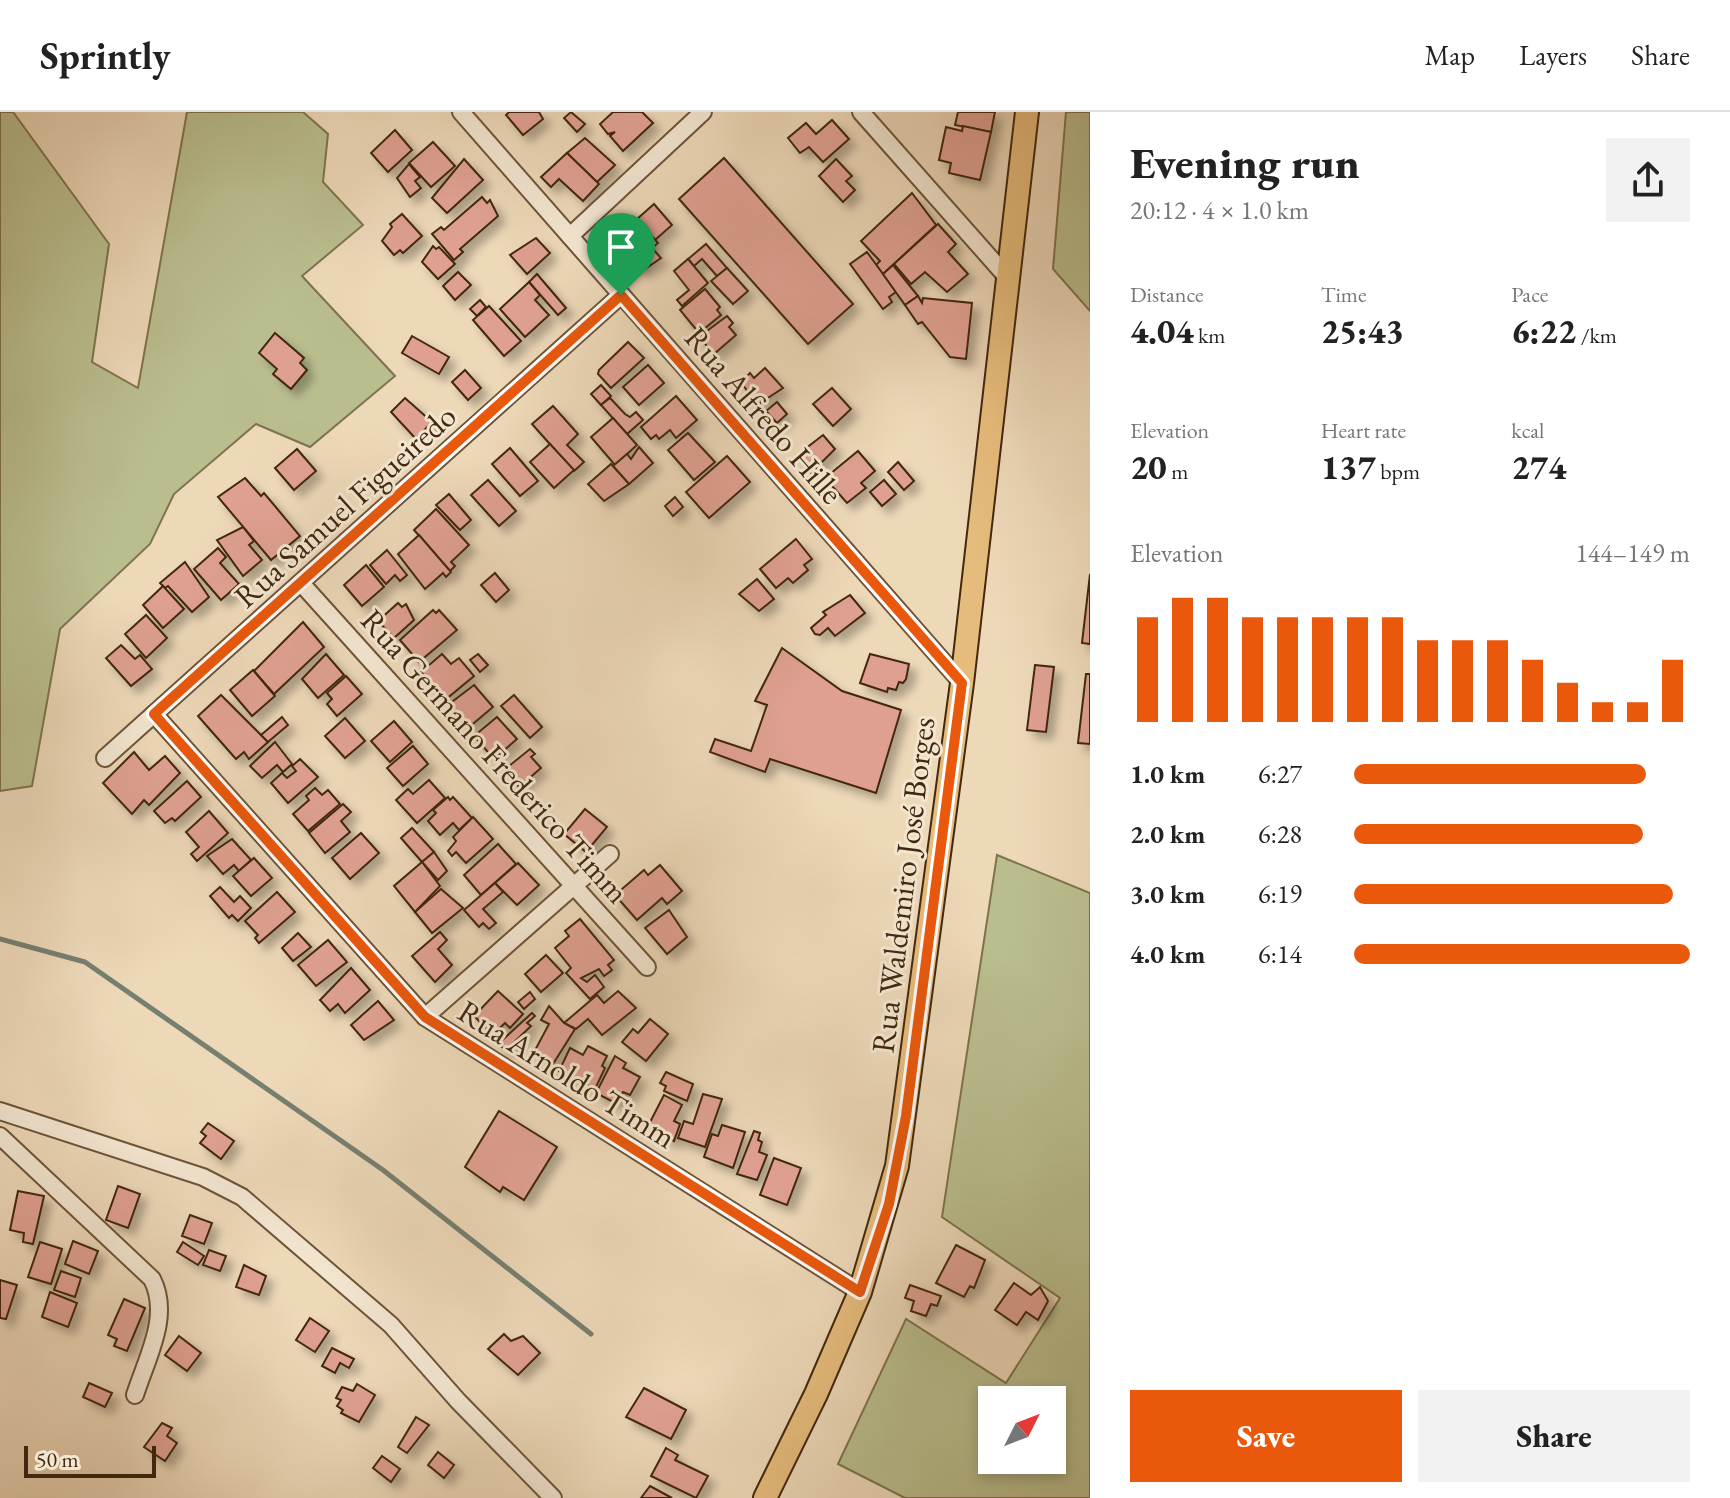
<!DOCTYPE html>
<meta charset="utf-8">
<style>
:root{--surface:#fff;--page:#f2f2f2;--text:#222;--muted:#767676;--line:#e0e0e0;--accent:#ea580c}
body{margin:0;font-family:"EB Garamond",serif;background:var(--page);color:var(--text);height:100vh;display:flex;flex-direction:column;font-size:30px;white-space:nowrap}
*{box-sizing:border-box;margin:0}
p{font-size:26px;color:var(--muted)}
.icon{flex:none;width:44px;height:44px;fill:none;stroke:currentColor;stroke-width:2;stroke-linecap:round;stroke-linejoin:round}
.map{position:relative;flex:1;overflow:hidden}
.drawer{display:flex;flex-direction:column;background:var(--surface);width:640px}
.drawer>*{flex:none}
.needle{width:52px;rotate:48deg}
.tools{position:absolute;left:978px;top:1274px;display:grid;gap:16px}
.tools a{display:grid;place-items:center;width:88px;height:88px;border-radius:0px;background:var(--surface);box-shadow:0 4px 12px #0003;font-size:40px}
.scale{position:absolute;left:24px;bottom:20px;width:132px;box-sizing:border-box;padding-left:8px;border:4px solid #42280e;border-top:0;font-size:22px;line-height:28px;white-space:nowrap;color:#42280e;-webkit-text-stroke:6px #f3e6d1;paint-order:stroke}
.pin{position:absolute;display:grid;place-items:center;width:68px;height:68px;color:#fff;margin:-82px -34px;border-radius:50% 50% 50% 0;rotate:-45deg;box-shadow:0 0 8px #0007}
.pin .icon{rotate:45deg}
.round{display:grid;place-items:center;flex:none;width:84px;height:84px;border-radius:0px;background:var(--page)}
.head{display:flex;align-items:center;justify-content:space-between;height:136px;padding:0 40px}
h1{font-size:44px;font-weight:800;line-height:60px}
.metrics{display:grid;grid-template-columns:repeat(3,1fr);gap:12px;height:136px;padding:8px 40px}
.metrics div{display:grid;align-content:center}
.metrics b{font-size:34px;font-weight:800}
.metrics small{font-size:22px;font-weight:400}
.metrics p{font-size:22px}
.chart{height:224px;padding:16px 40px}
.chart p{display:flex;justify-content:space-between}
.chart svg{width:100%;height:144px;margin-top:8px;stroke:var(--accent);stroke-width:6}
.button{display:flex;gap:16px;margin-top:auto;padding:16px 40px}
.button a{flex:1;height:92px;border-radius:0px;background:var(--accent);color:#fff;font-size:32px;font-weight:800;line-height:92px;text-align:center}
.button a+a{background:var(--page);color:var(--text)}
ul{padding:0 40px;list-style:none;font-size:26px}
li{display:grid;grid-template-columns:128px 96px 1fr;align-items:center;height:60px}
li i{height:20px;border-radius:10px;background:var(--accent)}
header{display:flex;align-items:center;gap:48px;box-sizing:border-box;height:112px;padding:0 40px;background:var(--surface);border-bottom:2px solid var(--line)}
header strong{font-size:38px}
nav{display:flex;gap:44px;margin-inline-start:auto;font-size:28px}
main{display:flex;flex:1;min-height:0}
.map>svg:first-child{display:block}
</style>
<header>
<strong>Sprintly</strong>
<nav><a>Map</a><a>Layers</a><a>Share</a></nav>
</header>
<main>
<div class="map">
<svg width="1090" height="1386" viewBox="0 0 1090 1386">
<defs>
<filter id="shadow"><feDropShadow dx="7" dy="7" stdDeviation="4" flood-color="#0004"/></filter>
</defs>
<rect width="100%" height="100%" fill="#edd8b8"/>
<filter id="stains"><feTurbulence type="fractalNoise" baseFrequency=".0025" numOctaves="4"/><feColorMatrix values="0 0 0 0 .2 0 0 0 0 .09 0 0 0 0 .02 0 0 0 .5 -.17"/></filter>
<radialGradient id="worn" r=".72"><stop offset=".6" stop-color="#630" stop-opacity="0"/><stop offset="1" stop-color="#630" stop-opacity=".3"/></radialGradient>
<g fill="#babe8e" stroke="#7e734e" stroke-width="2" fill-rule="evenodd">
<polygon points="0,0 13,0 109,132 92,250 138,276 187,0 303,0 328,22 323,70 363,113 302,164 395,264 310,335 256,312 174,382 150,432 60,517 32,674 0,679"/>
<polygon points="1066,0 1090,0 1090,199 1053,157"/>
<path d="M 997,743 L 1090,781 L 1090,1386 L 905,1386 L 838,1352 L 906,1207 L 1006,1271 L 1060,1186 L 942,1105 ZM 992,1288 L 1052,1288 L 1052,1348 L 992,1348 Z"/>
</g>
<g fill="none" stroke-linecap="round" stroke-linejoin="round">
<polyline stroke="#767f70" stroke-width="5" points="0,827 85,850 383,1058 591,1222"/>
</g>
<g fill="#dfa091" stroke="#42280e" stroke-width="2" filter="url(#shadow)">
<polygon points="509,0 539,0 543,7 523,23 506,3"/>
<polygon points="571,0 585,12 577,20 564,6"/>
<polygon points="613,0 642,0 653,11 623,39 610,24 615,20 608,22 600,12"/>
<polygon points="958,0 995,0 991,20 955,13"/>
<polygon points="832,8 849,27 823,50 809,35 800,41 788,26 806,11 816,22"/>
<polygon points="963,14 991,20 980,68 949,61 951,51 939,48 946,15 962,19"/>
<polygon points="395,18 412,38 388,60 371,41"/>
<polygon points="585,26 615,53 597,70 567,41"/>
<polygon points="433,30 455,54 431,75 409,51"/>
<polygon points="567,41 599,72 583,89 559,67 551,75 541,65"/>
<polygon points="724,46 853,192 808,232 679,87"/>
<polygon points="464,47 483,68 447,101 432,86"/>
<polygon points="836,47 852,64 846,69 855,78 843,90 819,64"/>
<polygon points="409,52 420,65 415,69 421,76 410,85 397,66"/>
<polygon points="912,81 936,113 883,162 876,153 880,149 861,129"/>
<polygon points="482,85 487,91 490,88 498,104 460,137 463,140 454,148 432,122 441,115 444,118"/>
<polygon points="654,92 672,113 655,128 637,107"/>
<polygon points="402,102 422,124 403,141 400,138 394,143 382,129 392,115 390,112"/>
<polygon points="638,109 658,131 652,136 661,146 642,159 613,133"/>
<polygon points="938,112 956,132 948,140 968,162 947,180 925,160 911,172 894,152"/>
<polygon points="536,126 550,141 527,162 510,143"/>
<polygon points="706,132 727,156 717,164 702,147 694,154 688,147"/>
<polygon points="433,134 436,137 439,135 455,152 438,167 422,150"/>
<polygon points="867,140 896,180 889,185 892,190 883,197 850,152"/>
<polygon points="688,147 708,171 682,194 677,188 689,178 674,159"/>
<polygon points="893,153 918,184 905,193 883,162"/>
<polygon points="727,156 748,179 733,192 711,169"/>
<polygon points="458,160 471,173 455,188 443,174"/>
<polygon points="537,162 566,196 558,203 529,170"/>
<polygon points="529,170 540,183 535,188 549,203 525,225 500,197"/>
<polygon points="705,177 720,195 717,198 721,203 699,221 680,198"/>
<polygon points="918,184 922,191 923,186 972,191 966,247 950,245 922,210 918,212 905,193"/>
<polygon points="480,188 486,195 477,204 470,197"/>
<polygon points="489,194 521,229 504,244 473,208"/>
<polygon points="727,204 733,211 729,215 736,223 714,242 699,225"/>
<polygon points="275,221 304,246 300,251 307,258 291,277 273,262 277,257 259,241"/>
<polygon points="412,224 449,245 439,262 402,241"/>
<polygon points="628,230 644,246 611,276 598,262 599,258"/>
<polygon points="648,253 664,271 639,293 623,275"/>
<polygon points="765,256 783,276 757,293 741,270 750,261 754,266"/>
<polygon points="465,258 481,276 468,288 452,270"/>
<polygon points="601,273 611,284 601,293 591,282"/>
<polygon points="832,276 851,297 833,314 813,292"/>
<polygon points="676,284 697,308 676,326 670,318 659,327 656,323 651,327 641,315"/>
<polygon points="405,286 432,310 416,327 391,300"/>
<polygon points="610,286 625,302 630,305 636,300 643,308 627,322 601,293"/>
<polygon points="777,290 787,302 777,311 766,299"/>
<polygon points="553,294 578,322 567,333 584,350 574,359 532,312"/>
<polygon points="613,306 637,333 615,353 591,325"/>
<polygon points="688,321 715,350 694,368 668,338"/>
<polygon points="823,323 835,337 811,361 796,344"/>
<polygon points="550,332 574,358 554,376 530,350"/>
<polygon points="639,335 653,351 629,372 613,354 627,342 631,347"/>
<polygon points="510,336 538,369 520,384 492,352"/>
<polygon points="297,337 316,359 294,378 275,356"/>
<polygon points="858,339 875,359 861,371 866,376 847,391 825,366"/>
<polygon points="727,344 750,370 709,406 686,380"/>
<polygon points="898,350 914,369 904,378 888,360"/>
<polygon points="611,352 629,372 604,389 588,372"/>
<polygon points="245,366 261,384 264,381 300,424 271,448 218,385"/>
<polygon points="488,368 516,399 499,414 471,383"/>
<polygon points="884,368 896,382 882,394 870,380"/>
<polygon points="449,382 471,408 460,418 436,393"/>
<polygon points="675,385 683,395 673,404 665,394"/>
<polygon points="436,397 469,433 451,450 455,454 450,459 414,418"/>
<polygon points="243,415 254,429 249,433 262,448 243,464 217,428"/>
<polygon points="419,423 451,460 446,465 443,461 425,477 398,442"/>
<polygon points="796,427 812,447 804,453 808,458 793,471 788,466 776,476 760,457"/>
<polygon points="218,436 226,445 220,451 239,472 221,488 194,457"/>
<polygon points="387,438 407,463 400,469 395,463 386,472 370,453"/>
<polygon points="185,450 209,485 192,500 168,474 165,476 160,471"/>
<polygon points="366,453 384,475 362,494 344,473"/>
<polygon points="495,461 509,478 496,490 481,473"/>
<polygon points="1090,462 1090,532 1082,531"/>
<polygon points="757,467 774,487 759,499 739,482"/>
<polygon points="163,474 184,497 163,516 143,493"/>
<polygon points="850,483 865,501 835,524 828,516 820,523 815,522 811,516 826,503 823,500"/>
<polygon points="398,491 402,495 406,492 414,508 394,526 378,509"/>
<polygon points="433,498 436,501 439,498 457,518 419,550 400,528"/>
<polygon points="146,503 167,526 146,546 125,522"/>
<polygon points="303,510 324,535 274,582 254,559"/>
<polygon points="121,533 135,547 140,543 152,557 131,574 106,546"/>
<polygon points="782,536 842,579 901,598 876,681 770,647 765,660 710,640 715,627 751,639 767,593 755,589"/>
<polygon points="326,542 344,563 318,586 302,567"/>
<polygon points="442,542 451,552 459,546 474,564 445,588 421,560"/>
<polygon points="478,542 488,553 480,560 470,548"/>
<polygon points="870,542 909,552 906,567 903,571 899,570 896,578 888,576 887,580 860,571"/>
<polygon points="1035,553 1054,555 1046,620 1027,618"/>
<polygon points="253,558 275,584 252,604 230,578"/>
<polygon points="1086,562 1090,562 1090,632 1078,631"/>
<polygon points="346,564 362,582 337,604 327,592 332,587 327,581"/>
<polygon points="474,573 493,595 468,616 448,593"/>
<polygon points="221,583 268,630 249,647 244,640 236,647 198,604"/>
<polygon points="514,583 542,615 530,626 501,594"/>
<polygon points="282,605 288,613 268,630 261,623"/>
<polygon points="497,605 517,627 494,647 474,624"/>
<polygon points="345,606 365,629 345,646 325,624"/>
<polygon points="394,609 412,630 390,650 371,629"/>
<polygon points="275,630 292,652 283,660 277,653 262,666 250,654"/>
<polygon points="413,634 428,652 403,674 387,656"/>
<polygon points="530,637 535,642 531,645 541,656 519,675 504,658"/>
<polygon points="134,640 149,658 165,644 180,661 149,693 144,688 132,702 103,671"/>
<polygon points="300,647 318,665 288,691 271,671 282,661 287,666 296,659 292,654"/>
<polygon points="429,668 445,686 417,711 396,688 408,677 413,682"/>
<polygon points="187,669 201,685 175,709 172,706 165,711 154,699"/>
<polygon points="315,676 322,683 328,678 340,692 308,719 293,702 309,688 306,684"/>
<polygon points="448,685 450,688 453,685 472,706 459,718 453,711 440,723 428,709 436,701 433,698"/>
<polygon points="343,692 351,700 341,709 350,720 325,741 309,721"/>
<polygon points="585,697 607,715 586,740 564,722"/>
<polygon points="209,699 228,721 197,749 191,742 199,735 186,720"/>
<polygon points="473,705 493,727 466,751 456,740 452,744 448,739 456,729 453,725"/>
<polygon points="412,716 434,740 422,750 401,726"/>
<polygon points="361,721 379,741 350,767 332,746"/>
<polygon points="232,727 251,748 239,759 234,753 223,762 207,744"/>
<polygon points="498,732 516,752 481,783 464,763"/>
<polygon points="434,740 447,759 438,768 422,750"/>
<polygon points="254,746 272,766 251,784 233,764"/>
<polygon points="422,750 440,774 415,800 394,774"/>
<polygon points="518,751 539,773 517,793 495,771"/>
<polygon points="660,753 682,779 667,792 662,786 637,808 615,783 644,758 648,763"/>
<polygon points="495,771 503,780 483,797 496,811 489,817 483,811 479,815 464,798"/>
<polygon points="220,775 234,790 240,784 251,796 238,809 232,803 229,806 210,784"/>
<polygon points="441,777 463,796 432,821 415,800"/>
<polygon points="277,780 295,800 259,831 255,826 258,823 245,809"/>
<polygon points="669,798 687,825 667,842 645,816"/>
<polygon points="580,807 614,848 608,853 612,858 604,864 599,857 581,866 587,870 595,863 604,875 590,887 566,861 571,856 555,836 569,824 565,819"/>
<polygon points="440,820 447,828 438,837 452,853 435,870 412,844"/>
<polygon points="298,821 311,835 293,849 282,836"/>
<polygon points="328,828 347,850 316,874 298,853"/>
<polygon points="546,843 563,861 541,880 525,862"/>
<polygon points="351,856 370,878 345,901 338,892 330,899 320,888"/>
<polygon points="498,879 523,902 510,916 505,911 493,923 474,904"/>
<polygon points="618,879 636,896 602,923 588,907 576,917 564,911 597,883 604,891"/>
<polygon points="530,880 535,887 524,897 518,890"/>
<polygon points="378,889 394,908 364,928 351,913"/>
<polygon points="549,894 564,911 575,917 553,952 533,942 549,912 541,908"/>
<polygon points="532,901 535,904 527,911 531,914 506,938 498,932"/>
<polygon points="650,907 668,922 646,949 622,930 633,917 638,921"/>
<polygon points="588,934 607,944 602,954 605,956 595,977 559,959 570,936 583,943"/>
<polygon points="615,944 626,951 623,956 640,965 630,983 623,980 617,992 596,981"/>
<polygon points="666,960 693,972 687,989 664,979 666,974 660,971"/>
<polygon points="703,982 722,987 705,1035 678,1026 684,1009 693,1012"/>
<polygon points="664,983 682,993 674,1009 680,1012 674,1029 647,1016"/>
<polygon points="499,999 557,1035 524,1088 503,1075 500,1080 465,1055"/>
<polygon points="208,1011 234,1029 221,1047 200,1031 206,1024 201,1020"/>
<polygon points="722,1013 745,1020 733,1056 704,1045 712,1022 718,1024"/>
<polygon points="754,1019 760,1021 758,1028 762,1030 759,1040 767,1043 757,1068 737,1062"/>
<polygon points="774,1046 801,1056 787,1093 760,1083"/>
<polygon points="118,1074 140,1082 128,1116 106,1108"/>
<polygon points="18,1079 44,1084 33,1132 23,1130 24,1121 10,1118"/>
<polygon points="190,1103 212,1111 204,1132 182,1124"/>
<polygon points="73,1129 98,1139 89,1162 65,1152"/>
<polygon points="40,1130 62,1137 51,1172 28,1165"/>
<polygon points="183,1130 204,1144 198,1153 177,1140"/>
<polygon points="956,1133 985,1148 974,1176 970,1174 964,1185 936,1171"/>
<polygon points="209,1138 226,1144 220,1159 203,1153"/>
<polygon points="244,1153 266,1164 259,1183 236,1175"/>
<polygon points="61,1159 81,1166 75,1185 54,1178"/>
<polygon points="0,1168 17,1173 6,1207 0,1206"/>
<polygon points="1014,1171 1031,1183 1040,1175 1048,1189 1038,1208 1026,1200 1017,1213 995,1198"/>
<polygon points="910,1173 941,1184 937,1194 931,1192 926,1204 911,1199 914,1189 905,1186"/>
<polygon points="50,1180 77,1191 68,1215 42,1205"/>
<polygon points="124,1187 145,1196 127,1239 114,1234 117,1227 108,1223"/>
<polygon points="310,1206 329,1219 315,1240 296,1228"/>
<polygon points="504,1222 511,1229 523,1224 540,1241 518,1263 488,1237"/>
<polygon points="179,1224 201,1241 187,1259 165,1243"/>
<polygon points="332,1236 354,1247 349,1256 340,1251 335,1261 322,1254"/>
<polygon points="89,1271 112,1281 105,1295 83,1285"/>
<polygon points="357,1272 375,1283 359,1310 341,1301 343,1298 337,1294 341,1288 336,1286 342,1275 353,1279"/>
<polygon points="644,1276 686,1298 671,1327 626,1305"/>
<polygon points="416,1305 429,1313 407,1341 398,1335"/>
<polygon points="162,1311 172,1316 167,1324 177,1331 165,1349 144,1335"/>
<polygon points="666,1336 678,1343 675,1348 708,1364 696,1386 651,1364"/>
<polygon points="438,1340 454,1353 444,1366 428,1353"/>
<polygon points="382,1344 400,1357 391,1370 373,1356"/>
<polygon points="650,1374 672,1386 641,1386"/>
</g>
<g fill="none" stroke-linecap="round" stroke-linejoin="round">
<defs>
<g id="minor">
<polyline points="461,0 962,571"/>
<polyline points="861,0 1007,165"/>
<polyline points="570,124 703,0"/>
<polyline points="301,471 647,855"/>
<polyline points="154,602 425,905 860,1180"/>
<polyline points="105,646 621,183"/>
<polyline points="425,905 610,742"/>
<polyline points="0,999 203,1065 242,1085 391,1213 458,1289 553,1386"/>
<path d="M 0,1024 L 152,1167 C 171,1204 147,1245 135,1283"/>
</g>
<polyline id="major" points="765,1386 816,1282 860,1180 897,1054 962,571 1027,0"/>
</defs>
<use href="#minor" stroke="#6d5438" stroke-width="20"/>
<use href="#major" stroke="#42280e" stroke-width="26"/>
<use href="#minor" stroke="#f3e6d1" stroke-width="16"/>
<use href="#major" stroke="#e6bc7c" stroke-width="22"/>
</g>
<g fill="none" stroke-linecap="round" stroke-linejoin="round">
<defs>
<polygon id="route" points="621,183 962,571 906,1004 889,1092 860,1180 425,905 154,602"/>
</defs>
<use href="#route" stroke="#fff" stroke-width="16"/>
<use href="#route" stroke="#ea580c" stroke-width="10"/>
</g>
<g text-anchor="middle" stroke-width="6" stroke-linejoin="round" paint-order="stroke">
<g font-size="32" fill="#42280e" stroke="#f3e6d1">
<text transform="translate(764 303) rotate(49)" y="11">Rua Alfredo Hille</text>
<text transform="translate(345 394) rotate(-42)" y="11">Rua Samuel Figueiredo</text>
<text transform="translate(495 644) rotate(48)" y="11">Rua Germano Frederico Timm</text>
<text transform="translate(903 773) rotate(-83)" y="11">Rua Waldemiro José Borges</text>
<text transform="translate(567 962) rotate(32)" y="11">Rua Arnoldo Timm</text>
</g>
</g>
<rect width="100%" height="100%" filter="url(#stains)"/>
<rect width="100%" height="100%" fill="url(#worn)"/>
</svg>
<div class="tools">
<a><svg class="needle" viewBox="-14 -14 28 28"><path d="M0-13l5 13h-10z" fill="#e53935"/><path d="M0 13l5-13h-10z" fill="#767676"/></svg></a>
</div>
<div class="scale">50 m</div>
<div class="pin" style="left:621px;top:183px;background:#1e9e55"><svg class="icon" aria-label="arrive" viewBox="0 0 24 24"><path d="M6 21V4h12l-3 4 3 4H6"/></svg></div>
</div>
<section class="drawer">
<div class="head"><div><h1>Evening run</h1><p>20:12 · 4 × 1.0 km</p></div><a class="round"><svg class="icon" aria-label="share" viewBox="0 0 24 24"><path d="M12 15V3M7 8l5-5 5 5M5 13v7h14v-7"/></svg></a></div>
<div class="metrics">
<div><p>Distance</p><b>4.04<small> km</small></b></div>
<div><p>Time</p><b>25:43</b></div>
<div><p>Pace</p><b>6:22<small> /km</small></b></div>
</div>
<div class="metrics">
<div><p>Elevation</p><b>20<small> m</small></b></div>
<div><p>Heart rate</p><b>137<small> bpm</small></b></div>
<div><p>kcal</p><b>274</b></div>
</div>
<div class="chart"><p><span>Elevation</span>144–149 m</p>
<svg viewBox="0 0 160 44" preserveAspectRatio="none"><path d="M5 44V12M15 44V6M25 44V6M35 44V12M45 44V12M55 44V12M65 44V12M75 44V12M85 44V19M95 44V19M105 44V19M115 44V25M125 44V32M135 44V38M145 44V38M155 44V25"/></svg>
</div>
<ul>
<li><b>1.0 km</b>6:27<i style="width:87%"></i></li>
<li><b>2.0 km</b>6:28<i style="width:86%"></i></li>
<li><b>3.0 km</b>6:19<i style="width:95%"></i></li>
<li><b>4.0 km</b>6:14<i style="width:100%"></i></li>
</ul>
<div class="button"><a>Save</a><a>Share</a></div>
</section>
</main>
